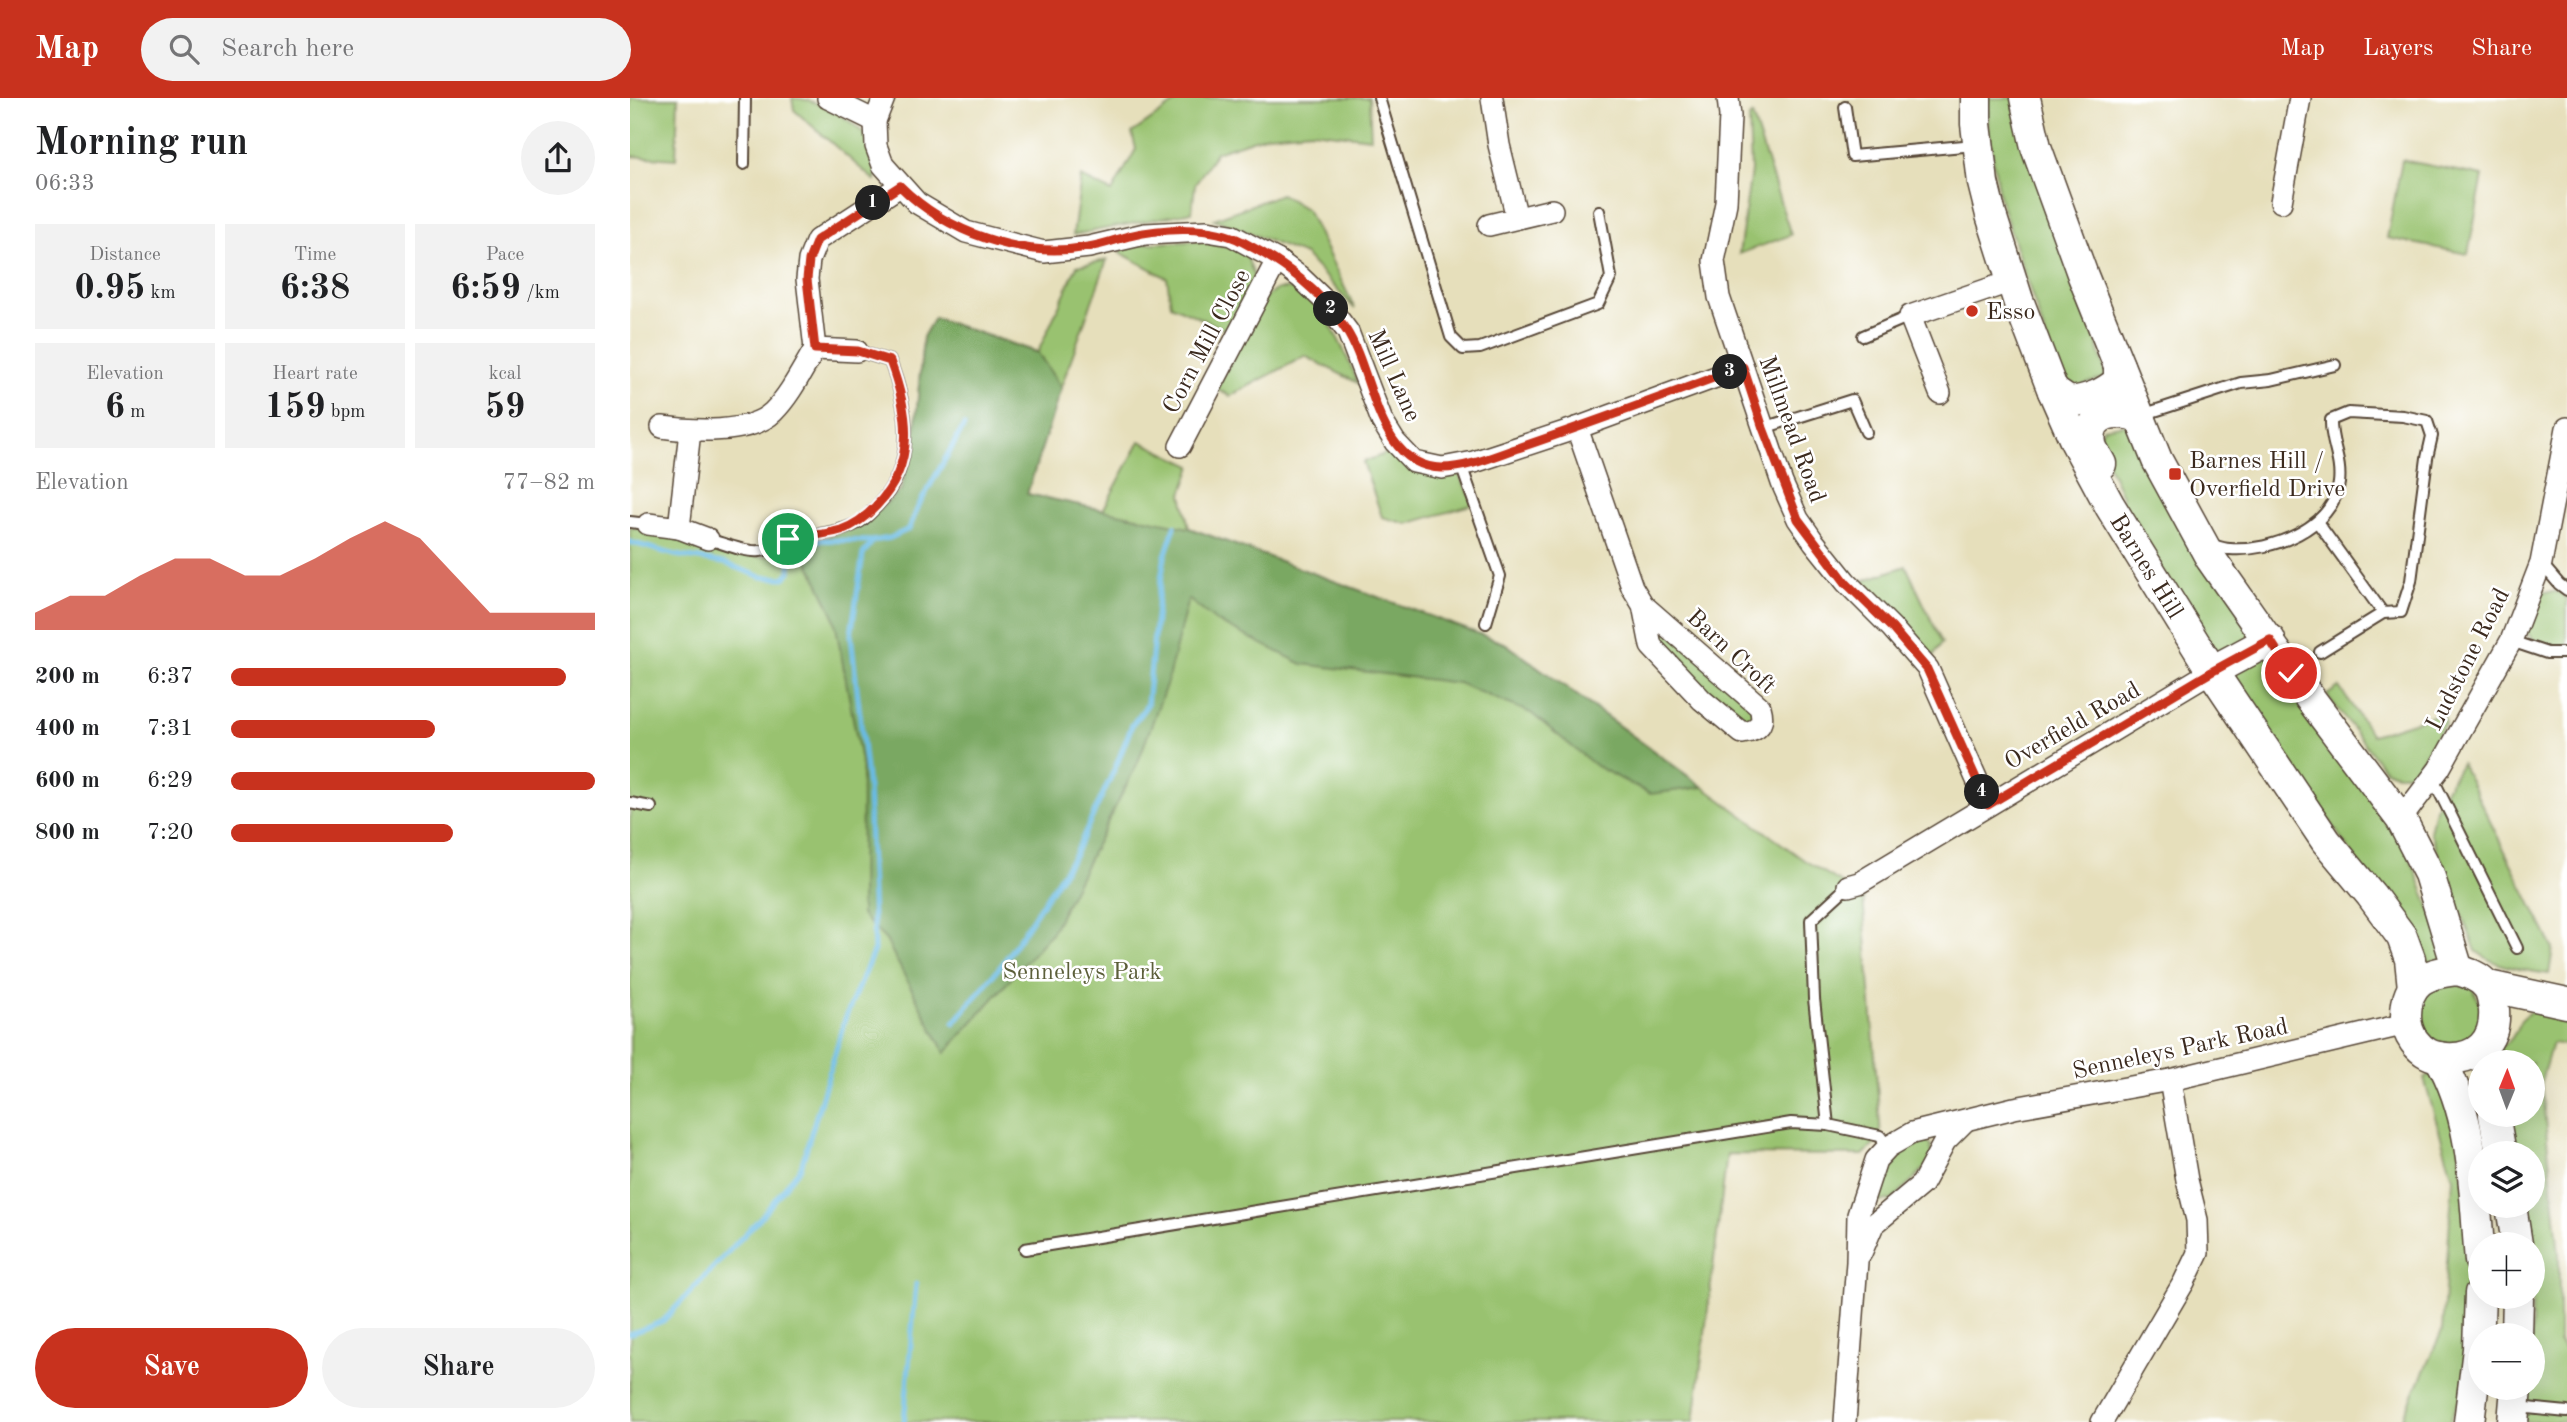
<!DOCTYPE html>
<meta charset="utf-8">
<style>
:root{--surface:#fff;--page:#f2f2f2;--text:#202124;--muted:#757577;--accent:#c8321e}
body{margin:0;font-family:"Old Standard TT",serif;background:var(--page);color:var(--text);height:100vh;display:flex;flex-direction:column;font-size:26px;white-space:nowrap}
*{box-sizing:border-box;margin:0}
p{font-size:23px;color:var(--muted)}
.icon{flex:none;width:38px;height:38px;fill:none;stroke:currentColor;stroke-width:2;stroke-linecap:round;stroke-linejoin:round}
.map{position:relative;flex:1;overflow:hidden}
.drawer{display:flex;flex-direction:column;background:var(--surface);width:630px}
.drawer>*{flex:none}
.needle{width:46px;rotate:1deg}
.tools{position:absolute;left:1838px;top:952px;display:grid;gap:14px}
.tools a{display:grid;place-items:center;width:77px;height:77px;border-radius:50%;background:var(--surface);box-shadow:0 7px 28px #0002;font-size:35px}
.pin{position:absolute;display:grid;place-items:center;width:60px;height:60px;color:#fff;margin:-30px;border:4px solid #fff;border-radius:50%;box-shadow:0 2px 7px #0007}
.km{position:absolute;width:35px;height:35px;margin:-18px;border-radius:50%;background:#222;color:#fff;font-size:19px;line-height:35px;text-align:center}
.round{display:grid;place-items:center;flex:none;width:74px;height:74px;border-radius:37px;background:var(--page)}
.summary{display:flex;align-items:center;justify-content:space-between;height:119px;padding:0 35px}
h1{font-size:38px;font-weight:700;line-height:52px}
.stats{display:grid;grid-template-columns:repeat(3,1fr);gap:10px;height:119px;padding:7px 35px}
.stats div{display:grid;align-content:center;border-radius:0px;background:var(--page);text-align:center}
.stats b{font-size:35px;font-weight:700}
.stats small{font-size:19px;font-weight:400}
.stats p{font-size:19px}
.chart{height:196px;padding:14px 35px}
.chart p{display:flex;justify-content:space-between}
.chart svg{width:100%;height:126px;margin-top:7px;fill:var(--accent);opacity:.7}
.action{display:flex;gap:14px;margin-top:auto;padding:14px 35px}
.action a{flex:1;height:80px;border-radius:42px;background:var(--accent);color:#fff;font-size:28px;font-weight:700;line-height:80px;text-align:center}
.action a+a{background:var(--page);color:var(--text)}
ul{padding:0 35px;list-style:none;font-size:23px}
li{display:grid;grid-template-columns:112px 84px 1fr;align-items:center;height:52px}
li i{height:18px;border-radius:9px;background:var(--accent)}
header{display:flex;align-items:center;gap:42px;box-sizing:border-box;height:98px;padding:0 35px;background:var(--accent);color:#fff}
header strong{font-size:33px}
nav{display:flex;gap:38px;margin-inline-start:auto;font-size:24px}
.search{width:490px;height:63px;background:var(--page);display:flex;align-items:center;gap:18px;box-sizing:border-box;padding:0 24px;border-radius:38px;color:var(--muted);font-size:26px}
main{display:flex;flex:1;min-height:0}
.map>svg:first-child{display:block}
</style>
<header>
<strong>Map</strong>
<div class="search"><svg class="icon" aria-label="search" viewBox="0 0 24 24"><circle cx="10" cy="10" r="6"/><path d="M15 15l6 6"/></svg>Search here</div>
<nav><a>Map</a><a>Layers</a><a>Share</a></nav>
</header>
<main>
<section class="drawer">
<div class="summary"><div><h1>Morning run</h1><p>06:33</p></div><a class="round"><svg class="icon" aria-label="share" viewBox="0 0 24 24"><path d="M12 15V3M7 8l5-5 5 5M5 13v7h14v-7"/></svg></a></div>
<div class="stats">
<div><p>Distance</p><b>0.95<small> km</small></b></div>
<div><p>Time</p><b>6:38</b></div>
<div><p>Pace</p><b>6:59<small> /km</small></b></div>
</div>
<div class="stats">
<div><p>Elevation</p><b>6<small> m</small></b></div>
<div><p>Heart rate</p><b>159<small> bpm</small></b></div>
<div><p>kcal</p><b>59</b></div>
</div>
<div class="chart"><p><span>Elevation</span>77–82 m</p>
<svg viewBox="0 0 160 44" preserveAspectRatio="none"><path d="M0 44V38L10 32L20 32L30 25L40 19L50 19L60 25L70 25L80 19L90 12L100 6L110 12L120 25L130 38L140 38L150 38L160 38V44z"/></svg>
</div>
<ul>
<li><b>200 m</b>6:37<i style="width:92%"></i></li>
<li><b>400 m</b>7:31<i style="width:56%"></i></li>
<li><b>600 m</b>6:29<i style="width:100%"></i></li>
<li><b>800 m</b>7:20<i style="width:61%"></i></li>
</ul>
<div class="action"><a>Save</a><a>Share</a></div>
</section>
<div class="map">
<svg width="1937" height="1324" viewBox="0 0 1937 1324">
<rect width="100%" height="100%" fill="#fff"/>
<filter id="ink" filterUnits="userSpaceOnUse"><feTurbulence type="fractalNoise" baseFrequency=".0143" numOctaves="2"/><feDisplacementMap in="SourceGraphic" scale="14" xChannelSelector="R" yChannelSelector="G"/><feConvolveMatrix kernelMatrix="1 2 1 2 8 2 1 2 1" color-interpolation-filters="sRGB"/></filter>
<filter id="wash" filterUnits="userSpaceOnUse"><feTurbulence type="fractalNoise" baseFrequency=".00686" numOctaves="4" result="noise"/><feDisplacementMap in="SourceGraphic" scale="28" xChannelSelector="R" yChannelSelector="G"/><feGaussianBlur stdDeviation="1.57" result="paint"/><feColorMatrix in="noise" values="0 0 0 0 0 0 0 0 0 0 0 0 0 0 0 0 0 1.4 0 .05"/><feComposite in="paint" operator="in"/></filter>
<g filter="url(#wash)">
<rect width="100%" height="100%" fill="#e6dfbb"/>
<g fill="#99c26f" stroke="#6a7646" stroke-width="2">
<polygon points="0,0 48,0 46,61 0,58"/>
<path d="M 162,0 C 184,0 214,17 230,32 C 241,41 248,70 245,83 L 164,12 Z"/>
<polygon points="552,0 739,0 741,40 682,33 637,37 586,54 565,87 562,114 443,137 451,79 482,94 506,51 502,35"/>
<polygon points="1358,0 1389,0 1441,158 1477,279 1449,288 1436,283 1420,252 1369,98 1358,27"/>
<polygon points="1122,17 1161,137 1109,156 1121,73 1119,20"/>
<polygon points="1772,62 1853,78 1838,156 1757,140"/>
<polygon points="651,96 677,112 725,211 675,157 584,121"/>
<polygon points="573,143 607,151 616,156 625,181 598,233 541,207 537,180 489,154 501,146"/>
<polygon points="477,162 431,289 397,396 473,412 510,343 562,368 552,396 559,430 876,546 1174,762 1233,798 1251,1040 1233,1057 1097,1056 1064,1324 0,1324 0,429 35,436 111,457 133,459 230,429 271,392 285,335 293,239 304,220 408,254 447,168"/>
<path d="M 648,191 C 653,191 660,190 665,192 C 694,201 717,259 728,285 L 675,258 L 600,298 L 586,291 L 636,198 Z"/>
<polygon points="1496,326 1771,735 1818,859 1792,867 1731,769 1491,412 1492,398 1468,344 1473,330"/>
<polygon points="760,354 827,373 845,406 777,426 752,419 733,364"/>
<polygon points="1276,468 1312,545 1299,564 1226,485"/>
<polygon points="1910,494 1930,494 1937,501 1937,547 1916,551 1894,533"/>
<polygon points="1018,514 1128,613 1121,633 1025,546"/>
<path d="M 1709,589 L 1742,637 L 1812,615 L 1815,625 L 1785,672 C 1774,678 1765,677 1754,671 L 1697,597 Z"/>
<path d="M 1831,665 L 1923,850 L 1919,876 C 1893,872 1867,870 1846,853 L 1800,734 L 1805,710 Z"/>
<path d="M 1806,884 L 1842,889 L 1853,911 C 1851,920 1849,931 1843,937 C 1828,951 1797,948 1791,926 C 1789,919 1790,911 1790,903 Z"/>
<polygon points="1901,913 1937,918 1937,947 1922,945 1911,983 1929,1157 1929,1244 1937,1255 1937,1324 1894,1324 1899,1290 1902,1290 1902,1146 1897,1146 1891,1108 1902,1108 1902,1055 1881,1055 1874,1017 1902,1017 1902,964 1867,964 1868,951 1882,940 1891,922"/>
<polygon points="1802,975 1825,1019 1845,1174 1839,1252 1832,1296 1819,1324 1771,1324 1812,1233 1823,1080 1794,981"/>
<polygon points="1294,1040 1301,1047 1302,1058 1297,1068 1262,1102 1249,1104 1242,1099 1249,1066 1266,1046"/>
</g>
<polygon fill="#7aa862" stroke="#5a6940" stroke-width="2" points="304,220 408,255 431,290 397,396 559,430 876,546 1073,689 1020,696 966,668 901,615 828,585 672,566 586,523 558,501 537,584 508,664 422,834 315,955 256,842 231,817 232,669 204,518 170,446 230,429 271,392 285,335 293,239"/>
<g fill="none" stroke-linecap="round" stroke-linejoin="round">
<g stroke="#69bbe5" stroke-width="5">
<polyline points="0,444 45,457 94,465 132,479 154,480 160,474 161,450 184,442 243,443"/>
<polyline points="324,925 373,865 445,756 486,668 502,627 517,607 528,500 535,458 545,428"/>
<polyline points="0,1236 33,1223 131,1119 171,1069 216,918 244,852 238,690 221,537 233,456 243,443 260,440 279,431 289,407 334,328"/>
<polyline points="274,1324 286,1186"/>
</g>
</g>
</g>
<g filter="url(#ink)">
<g fill="none" stroke-linecap="round" stroke-linejoin="round">
<defs>
<g id="lane">
<polyline points="749,0 821,239 833,251 850,250 968,206 981,179 969,113"/>
<polyline points="1215,9 1222,58 1345,47"/>
<polyline points="114,66 115,0"/>
<polyline points="1233,238 1280,218"/>
<polyline points="1512,317 1611,285 1641,282 1705,267"/>
<polyline points="1133,330 1222,302 1236,334"/>
<polyline points="831,367 870,478 856,525"/>
<polyline points="0,424 18,426"/>
<polyline points="1688,425 1753,515"/>
<path d="M 78,441 C 93,445 115,455 130,453 C 143,452 152,441 164,440 C 187,436 212,435 231,423 C 237,419 242,413 247,408 C 287,366 279,313 260,263 L 227,253"/>
<path d="M 1579,446 C 1586,448 1593,451 1600,451 C 1642,454 1703,430 1709,385 C 1712,362 1700,344 1701,322 L 1718,315 L 1773,318 L 1797,323 L 1802,338 L 1797,360 L 1781,483 L 1771,514 L 1753,515 L 1690,554"/>
<polyline points="1911,465 1929,486 1937,492"/>
<polyline points="1881,543 1917,555 1937,555"/>
<polyline points="1803,681 1887,850"/>
<polyline points="0,705 21,709"/>
<polyline points="1218,788 1181,822 1184,901 1198,1027 1250,1038 1258,1049"/>
<polyline points="395,1151 1161,1025 1198,1027"/>
<polyline points="1887,1309 1937,1314"/>
</g>
<g id="street">
<polyline points="198,0 245,23"/>
<polyline points="254,0 245,23 246,48 253,67 287,105 336,134 414,154 459,149 515,136 577,133 601,137 647,162 670,179 694,202 718,234 752,323 765,344 784,364 812,370 844,364 947,330 1113,269"/>
<polyline points="862,0 869,47 887,120"/>
<polyline points="1098,0 1100,18 1096,105 1084,163 1089,199 1152,385 1168,421 1184,444 1216,484 1262,530 1298,571 1358,707"/>
<polyline points="1651,104 1670,0"/>
<polyline points="859,127 922,112"/>
<polyline points="227,253 185,251 177,181 179,162 187,142 270,88"/>
<polyline points="1310,295 1280,218 1382,183"/>
<path d="M 32,329 C 61,333 120,337 143,314 C 161,296 172,272 185,251"/>
<path d="M 947,330 L 1002,489 L 1013,507 L 1130,609 C 1135,626 1129,633 1112,635 L 1072,602 L 1021,548 L 1013,507"/>
<polyline points="550,348 647,162"/>
<polyline points="18,426 49,430 60,333"/>
<polyline points="49,430 78,441"/>
<polyline points="1771,721 1809,671 1881,543 1911,465 1937,330"/>
<polyline points="1218,788 1229,785 1582,573"/>
<polyline points="1231,1155 1243,1127 1292,1086 1315,1043 1334,1024"/>
<polyline points="1215,1324 1227,1164 1228,1117 1246,1062 1258,1049 1282,1035 1384,1010 1540,982 1776,926"/>
<polyline points="1472,1324 1554,1184 1568,1155 1567,1122 1557,1082 1540,982"/>
</g>
<g id="secondary">
<path id="s1" d="M 1346,0 L 1346,26 L 1353,85 L 1361,117 L 1388,202 L 1423,293 L 1446,345 L 1480,408 L 1582,573 L 1696,743 L 1741,797 L 1772,839 L 1780,861 L 1783,890"/>
<polyline points="1395,0 1406,49 1453,178 1527,362 1581,461 1661,575 1771,721 1799,776 1828,872"/>
<path d="M 1423,293 L 1439,304 C 1459,302 1474,296 1489,283 L 1489,268"/>
<path d="M 1471,366 C 1468,360 1462,352 1461,346 C 1456,314 1489,309 1511,321"/>
<polyline points="1582,573 1640,542"/>
<path d="M 1828,872 C 1838,875 1849,878 1856,887 C 1861,892 1863,904 1864,912 C 1866,943 1847,962 1816,960 C 1802,959 1793,955 1784,943 C 1779,936 1776,927 1776,918 C 1776,882 1797,875 1828,872 Z"/>
<polyline points="1858,888 1937,905"/>
<path d="M 1809,959 C 1845,1020 1844,1095 1850,1163"/>
<polyline points="1864,1017 1871,1055"/>
<polyline points="1881,1108 1887,1146"/>
<polyline points="1887,1237 1888,1199"/>
<polyline points="1839,1324 1848,1251 1850,1195"/>
<polyline points="1883,1324 1886,1290"/>
</g>
</defs>
<use href="#lane" stroke="#554536" stroke-width="14"/>
<use href="#street" stroke="#554536" stroke-width="24"/>
<use href="#secondary" stroke="#554536" stroke-width="33"/>
<use href="#lane" stroke="#fff" stroke-width="10"/>
<use href="#street" stroke="#fff" stroke-width="21"/>
<use href="#secondary" stroke="#fff" stroke-width="30"/>
</g>
</g>
<g fill="none" stroke-linecap="round" stroke-linejoin="round" filter="url(#ink)">
<defs>
<path id="route" d="M 158,441 C 175,438 194,437 211,432 C 225,427 236,419 246,408 C 287,366 279,314 260,263 L 228,253 L 185,251 L 177,181 L 179,162 L 187,142 L 270,88 C 317,135 392,161 458,149 C 472,147 485,142 499,138 C 533,130 582,127 613,144 C 655,166 690,191 716,232 C 744,274 746,369 812,370 C 839,370 869,356 894,348 C 967,323 1040,296 1113,269 L 1133,330 L 1168,421 L 1216,485 L 1262,530 L 1297,571 L 1358,707 L 1583,573 L 1640,542 L 1661,575"/>
</defs>
<use href="#route" stroke="#fff" stroke-width="14"/>
<use href="#route" stroke="#c8321e" stroke-width="9"/>
</g>
<g fill="#c8321e" stroke="#fff" stroke-width="2.5">
<circle cx="1342" cy="213" r="7"/>
<rect x="1538" y="369" width="14" height="14" rx="3.5"/>
</g>
<g text-anchor="middle" stroke-width="5" stroke-linejoin="round" paint-order="stroke">
<g font-size="24" fill="#3b2a1e" stroke="#fff" text-anchor="start">
<text x="1356" y="221">Esso</text>
<text x="1559" y="370">Barnes Hill /<tspan x="1559" dy="28">Overfield Drive</tspan></text>
</g>
<g font-size="24" fill="#3b2a1e" stroke="#fff">
<text transform="translate(576 243) rotate(-62)" y="8">Corn Mill Close</text>
<text transform="translate(765 277) rotate(66)" y="8">Mill Lane</text>
<text transform="translate(1163 331) rotate(70)" y="8">Millmead Road</text>
<text dy="8" stroke="none"><textPath href="#s1" startOffset="504">Barnes Hill</textPath></text>
<text transform="translate(1102 553) rotate(43)" y="8">Barn Croft</text>
<text transform="translate(1837 561) rotate(-63)" y="8">Ludstone Road</text>
<text transform="translate(1442 627) rotate(-30)" y="8">Overfield Road</text>
<text transform="translate(1550 950) rotate(-12)" y="8">Senneleys Park Road</text>
</g>
<g font-size="24" fill="#5c5f3a" stroke="#fff">
<text x="452" y="881">Senneleys Park</text>
</g>
</g>
</svg>
<div class="tools">
<a><svg class="needle" viewBox="-14 -14 28 28"><path d="M0-13l5 13h-10z" fill="#e53935"/><path d="M0 13l5-13h-10z" fill="#757577"/></svg></a>
<a><svg class="icon" aria-label="layers" viewBox="0 0 24 24"><path d="M12 4l9 5-9 5-9-5zM3 14l9 5 9-5"/></svg></a>
<a>+</a>
<a>−</a>
</div>
<div class="pin" style="left:158px;top:441px;background:#1e9e55"><svg class="icon" aria-label="arrive" viewBox="0 0 24 24"><path d="M6 21V4h12l-3 4 3 4H6"/></svg></div>
<div class="pin" style="left:1661px;top:575px;background:#d93025"><svg class="icon" aria-label="check" viewBox="0 0 24 24"><path d="M5 12l5 5 9-10"/></svg></div>
<b class="km" style="left:243px;top:105px">1</b>
<b class="km" style="left:701px;top:211px">2</b>
<b class="km" style="left:1100px;top:274px">3</b>
<b class="km" style="left:1352px;top:694px">4</b>
</div>
</main>
